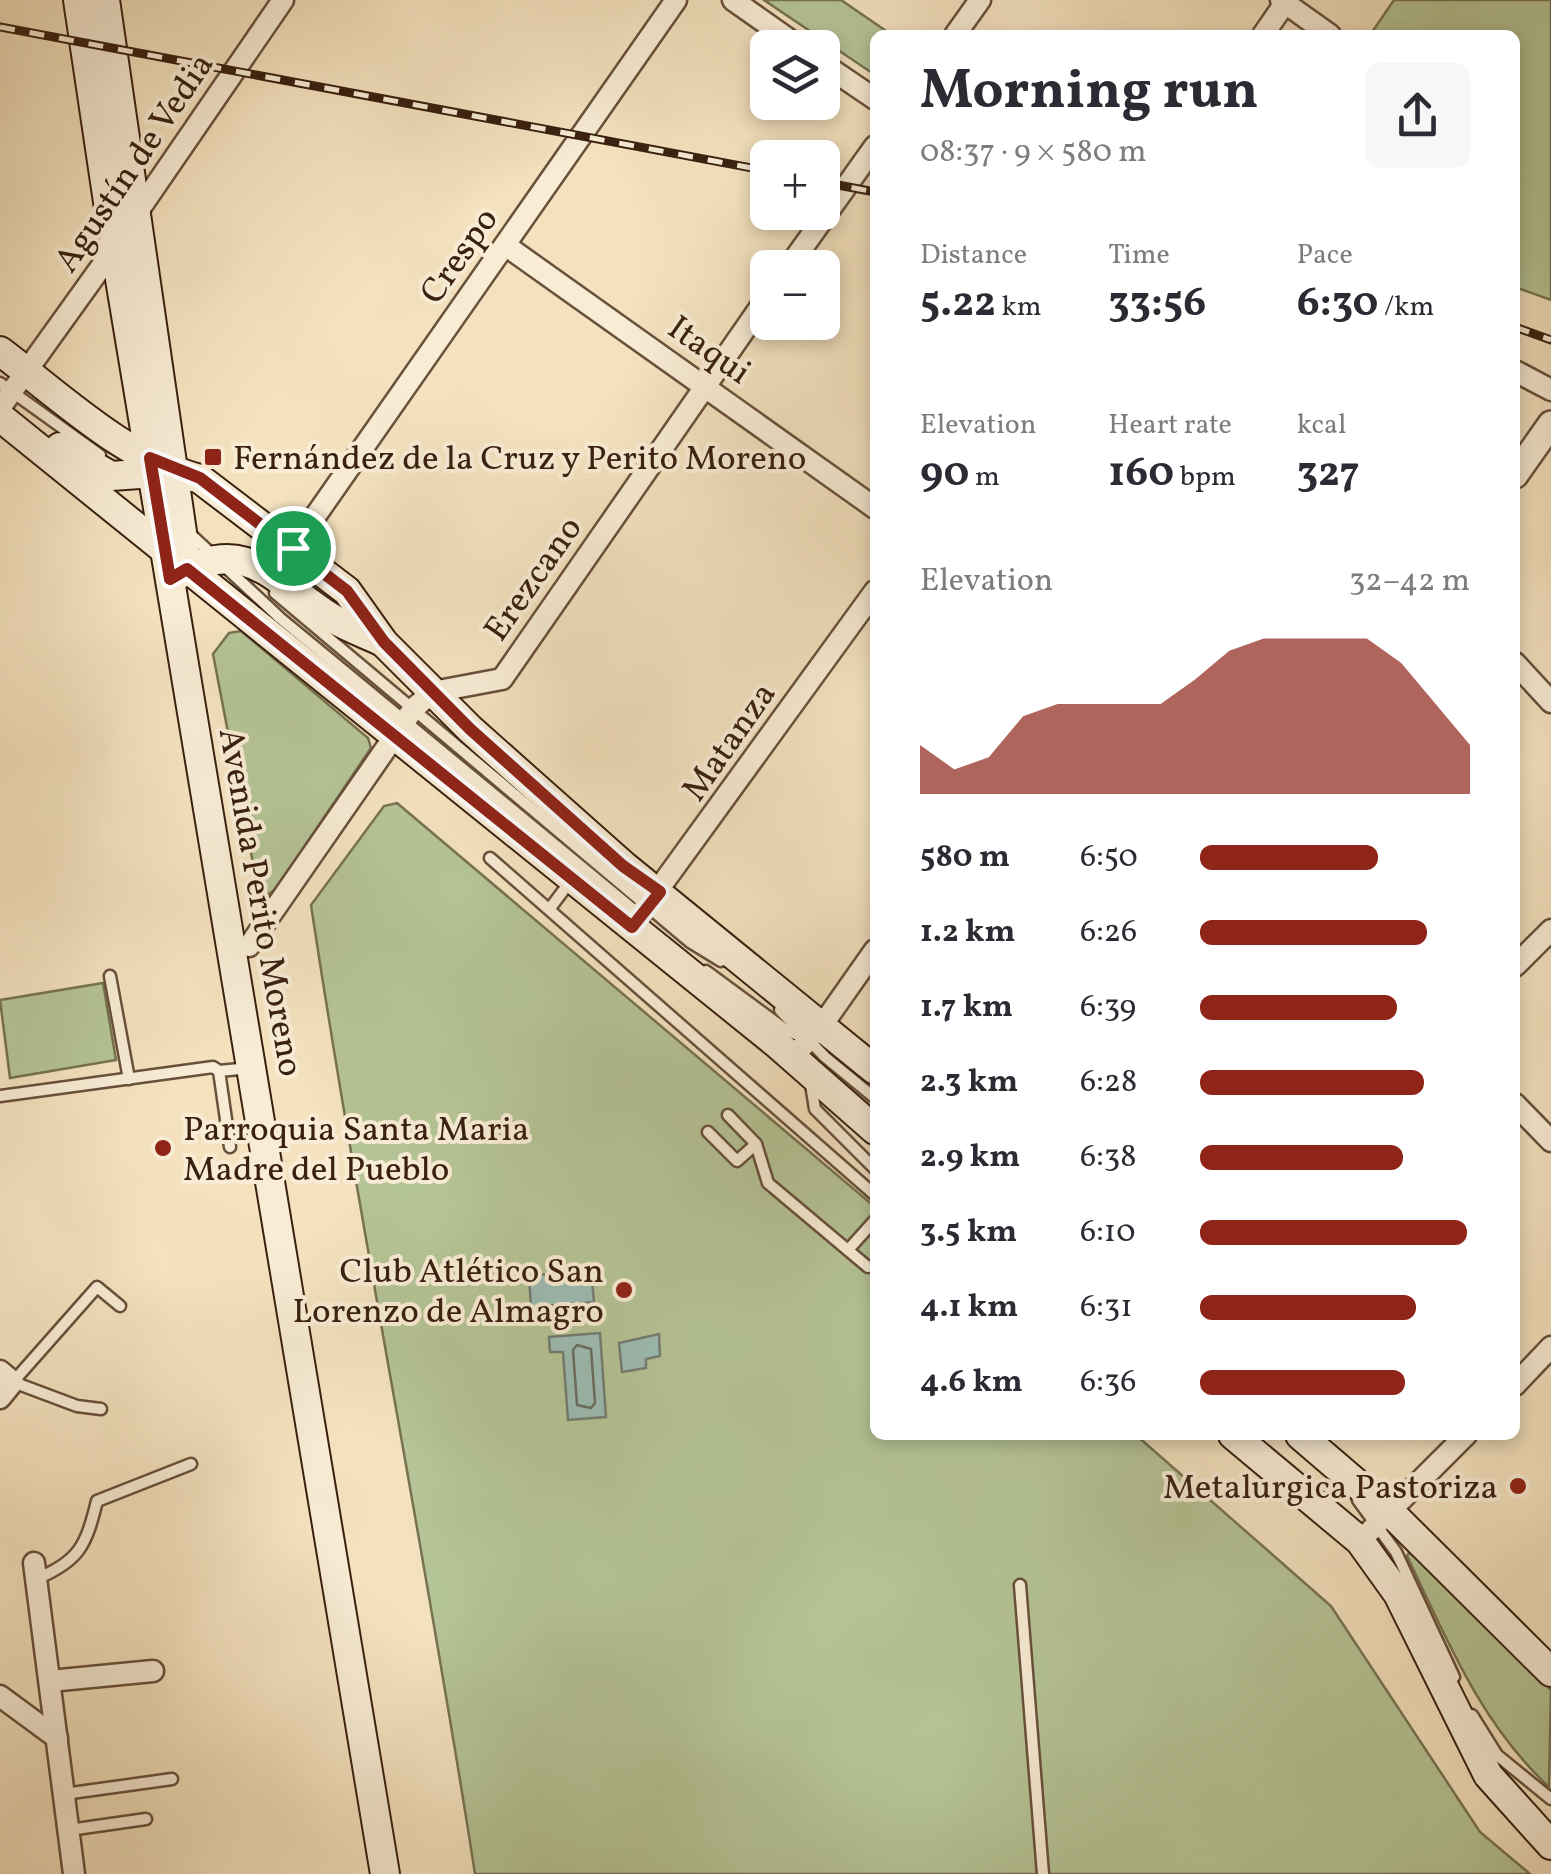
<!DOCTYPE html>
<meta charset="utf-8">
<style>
:root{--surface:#fff;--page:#f7f7f7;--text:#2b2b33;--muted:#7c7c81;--accent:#8f2418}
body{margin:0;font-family:Vollkorn,serif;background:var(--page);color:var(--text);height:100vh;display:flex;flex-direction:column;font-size:38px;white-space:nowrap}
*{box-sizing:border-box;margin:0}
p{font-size:32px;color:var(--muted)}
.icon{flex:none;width:55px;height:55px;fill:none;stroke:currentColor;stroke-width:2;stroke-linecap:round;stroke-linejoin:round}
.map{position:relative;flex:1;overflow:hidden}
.drawer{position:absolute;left:870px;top:30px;width:650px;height:1410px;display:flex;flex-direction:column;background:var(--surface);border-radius:15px;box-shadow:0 5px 15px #0003}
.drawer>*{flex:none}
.buttons{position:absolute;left:750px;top:30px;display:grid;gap:20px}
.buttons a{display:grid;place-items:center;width:90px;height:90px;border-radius:15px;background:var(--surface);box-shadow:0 5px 15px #0003;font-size:50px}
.pin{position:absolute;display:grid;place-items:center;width:85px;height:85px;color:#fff;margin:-42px;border:5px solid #fff;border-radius:50%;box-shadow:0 2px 10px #0007}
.round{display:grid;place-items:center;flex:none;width:105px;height:105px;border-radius:15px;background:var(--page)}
.summary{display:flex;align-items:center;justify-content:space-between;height:170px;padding:0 50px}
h1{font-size:55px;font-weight:700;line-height:75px}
.metrics{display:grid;grid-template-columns:repeat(3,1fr);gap:15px;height:170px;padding:10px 50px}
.metrics div{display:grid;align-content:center}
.metrics b{font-size:42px;font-weight:700}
.metrics small{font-size:28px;font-weight:400}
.metrics p{font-size:28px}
.chart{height:280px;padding:20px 50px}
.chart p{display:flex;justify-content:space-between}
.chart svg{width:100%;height:180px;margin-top:10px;fill:var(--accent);opacity:.7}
ul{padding:0 50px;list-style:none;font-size:32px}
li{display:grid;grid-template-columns:160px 120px 1fr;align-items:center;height:75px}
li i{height:25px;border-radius:12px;background:var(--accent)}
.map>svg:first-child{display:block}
</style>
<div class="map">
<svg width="1551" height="1874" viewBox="0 0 1551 1874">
<rect width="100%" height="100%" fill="#f4e2bf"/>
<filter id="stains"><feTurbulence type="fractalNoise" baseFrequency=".002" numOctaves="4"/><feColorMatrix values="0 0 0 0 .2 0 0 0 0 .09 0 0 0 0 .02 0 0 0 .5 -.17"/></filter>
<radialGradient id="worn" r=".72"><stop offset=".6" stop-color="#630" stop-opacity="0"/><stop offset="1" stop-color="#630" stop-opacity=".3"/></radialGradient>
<g fill="#b5c496" stroke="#777252" stroke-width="2.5">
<polygon points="764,0 841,0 892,35 875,35 875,75"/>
<polygon points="1394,0 1551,0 1551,300 1515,287 1515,35 1370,35"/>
<polygon points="241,631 368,738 371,748 275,890 265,896 258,889 213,654 229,633"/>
<path d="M 397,803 L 875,1207 L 875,1435 L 1136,1435 L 1331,1606 L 1480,1832 L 1530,1874 L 475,1874 C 425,1550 360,1229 311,905 L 384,806 Z"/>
<polygon points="103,983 116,1060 10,1078 0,1000"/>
<path d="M 1410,1551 L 1551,1690 L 1549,1787 C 1480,1723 1447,1639 1407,1556 Z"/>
</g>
<g fill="#9cbdb4" stroke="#747e72" stroke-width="2.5">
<polygon points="591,1270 594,1302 531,1307 529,1276"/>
<polygon points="600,1333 606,1417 568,1420 563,1352 550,1352 549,1337"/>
<polygon points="659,1334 660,1356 646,1359 646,1368 622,1372 619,1343"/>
</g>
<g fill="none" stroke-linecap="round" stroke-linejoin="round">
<polygon stroke="#6a6e62" stroke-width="2.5" points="577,1345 591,1349 595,1403 591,1408 577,1405 573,1350"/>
<defs>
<g id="service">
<polyline points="0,383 100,455"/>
<polyline points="188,532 280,618 640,915"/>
<polyline points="275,593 690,942 721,961"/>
<polyline points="490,858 875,1195"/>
<polyline points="551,907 572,879"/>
<polyline points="706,971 786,1030 808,1039"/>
<polyline points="110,976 129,1079"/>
<polyline points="780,1010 825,1057 875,1098"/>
<polyline points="219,1071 230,1147"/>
<polyline points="810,1078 815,1109 875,1169"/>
<polyline points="0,1096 213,1067 219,1071 250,1068"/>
<polyline points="728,1115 756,1144 768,1183 868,1267"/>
<polyline points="708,1132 737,1161 756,1144"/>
<polyline points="848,1250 875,1220"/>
<polyline points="101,1409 77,1406 13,1382 97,1287 120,1306"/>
<polyline points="1358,1500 1396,1552 1454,1677"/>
<path d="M 36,1579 C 80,1561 86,1545 97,1501 L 191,1464"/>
<polyline points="1020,1585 1043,1874"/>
<polyline points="1472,1715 1497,1755 1551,1799"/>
<polyline points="64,1794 172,1779"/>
<polyline points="69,1830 146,1819"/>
</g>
<g id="minor">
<polyline points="733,0 801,48"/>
<polyline points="1281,0 1330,35"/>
<polyline points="955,35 980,0"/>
<polyline points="1263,35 1287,0"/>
<polyline points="822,63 875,99"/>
<polyline points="134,217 283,0"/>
<polyline points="505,245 875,508"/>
<polyline points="788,268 875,146"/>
<polyline points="1515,371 1551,390"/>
<polyline points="0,408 119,242"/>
<polyline points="293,548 676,0"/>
<polyline points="1515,663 1551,702"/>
<polyline points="631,927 875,591"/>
<polyline points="249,946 414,708 433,692 502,679 768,296"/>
<polyline points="1515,966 1551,930"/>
<polyline points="793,1057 823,1024 875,950"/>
<polyline points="1515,1104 1551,1141"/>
<polyline points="0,1371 13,1382 0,1398"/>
<polyline points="1515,1385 1551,1347"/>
<polyline points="1360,1541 1466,1435"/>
<polyline points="34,1563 74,1874"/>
<polyline points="50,1681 153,1671"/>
<polyline points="0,1696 57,1738"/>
</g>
<polyline id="tertiary" points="1515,475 1551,424"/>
<g id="secondary">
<polyline points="78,0 115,249 385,1874"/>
<polyline points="105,0 185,553"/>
<path d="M 0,351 C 61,397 125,459 200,479 L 347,591 L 384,643 L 470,729 L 623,865 L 875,1070"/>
<polyline points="0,417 776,1043 875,1130"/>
<polyline points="60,447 111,476 168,472"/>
<path d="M 178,575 C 249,532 278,586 332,618 C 348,628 366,634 383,642"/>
<polyline points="1233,1435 1360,1541 1398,1594 1488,1775 1551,1845"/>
<polyline points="1300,1435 1391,1513 1551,1672"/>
</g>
</defs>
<use href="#service" stroke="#68503b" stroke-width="15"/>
<use href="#minor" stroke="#68503b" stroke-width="25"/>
<use href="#tertiary" stroke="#68503b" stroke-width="30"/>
<use href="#secondary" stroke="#39200f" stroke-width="32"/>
<use href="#service" stroke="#f8ecd5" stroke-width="10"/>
<use href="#minor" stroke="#f8ecd5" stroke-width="20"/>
<use href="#tertiary" stroke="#f8ecd5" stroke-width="25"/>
<use href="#secondary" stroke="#f8ecd5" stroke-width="28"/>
<defs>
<g id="rail">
<polyline points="0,27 768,171"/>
<polyline points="822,182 875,192"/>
<polyline points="1515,327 1551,340"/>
</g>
</defs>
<use href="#rail" stroke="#39200f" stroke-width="9"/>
<use href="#rail" stroke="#f8ecd5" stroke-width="5" stroke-dasharray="15" stroke-linecap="butt"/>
</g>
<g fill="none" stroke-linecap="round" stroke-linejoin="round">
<defs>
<polygon id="route" points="150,458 200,478 347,591 384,642 470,729 623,866 660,892 632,927 187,569 170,579"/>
</defs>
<use href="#route" stroke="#fff" stroke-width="20"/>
<use href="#route" stroke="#8f2418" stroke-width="12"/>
</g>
<g fill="#8f2418" stroke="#f8ecd5" stroke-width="4">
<rect x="203" y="447" width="20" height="20" rx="5"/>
<circle cx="163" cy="1148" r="10"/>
<circle cx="624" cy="1290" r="10"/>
<circle cx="1518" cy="1486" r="10"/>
</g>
<g text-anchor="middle" stroke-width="8" stroke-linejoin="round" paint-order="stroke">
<g font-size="35" fill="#39200f" stroke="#f8ecd5">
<text transform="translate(133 162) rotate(-56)" y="12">Agustín de Vedia</text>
<text transform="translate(458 255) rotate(-55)" y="12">Crespo</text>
<text transform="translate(710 349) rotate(35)" y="12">Itaqui</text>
<text transform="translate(532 578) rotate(-55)" y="12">Erezcano</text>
<text transform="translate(728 741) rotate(-55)" y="12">Matanza</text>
<text transform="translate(262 902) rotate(80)" y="12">Avenida Perito Moreno</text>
</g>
<g font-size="35" fill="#39200f" stroke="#f8ecd5" text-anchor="start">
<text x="233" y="469">Fernández de la Cruz y Perito Moreno</text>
<text x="183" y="1140">Parroquia Santa Maria<tspan x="183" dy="40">Madre del Pueblo</tspan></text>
<text x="604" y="1282" text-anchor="end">Club Atlético San<tspan x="604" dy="40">Lorenzo de Almagro</tspan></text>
<text x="1498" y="1498" text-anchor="end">Metalurgica Pastoriza</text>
</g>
</g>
<rect width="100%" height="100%" filter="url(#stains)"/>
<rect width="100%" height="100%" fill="url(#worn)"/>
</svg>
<div class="buttons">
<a><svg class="icon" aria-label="layers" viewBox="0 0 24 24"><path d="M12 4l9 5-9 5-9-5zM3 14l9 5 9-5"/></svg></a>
<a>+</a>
<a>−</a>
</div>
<div class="pin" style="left:293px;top:548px;background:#1e9e55"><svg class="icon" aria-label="arrive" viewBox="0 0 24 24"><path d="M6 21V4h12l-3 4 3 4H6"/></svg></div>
<section class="drawer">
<div class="summary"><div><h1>Morning run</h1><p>08:37 · 9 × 580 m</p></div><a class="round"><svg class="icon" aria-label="share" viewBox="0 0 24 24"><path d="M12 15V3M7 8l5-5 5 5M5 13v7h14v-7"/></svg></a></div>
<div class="metrics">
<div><p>Distance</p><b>5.22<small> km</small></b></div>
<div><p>Time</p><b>33:56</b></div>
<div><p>Pace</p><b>6:30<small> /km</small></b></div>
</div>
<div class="metrics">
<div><p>Elevation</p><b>90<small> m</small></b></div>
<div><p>Heart rate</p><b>160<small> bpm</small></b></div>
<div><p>kcal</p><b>327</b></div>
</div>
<div class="chart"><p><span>Elevation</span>32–42 m</p>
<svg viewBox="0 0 160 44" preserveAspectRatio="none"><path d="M0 44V32L10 38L20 35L30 25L40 22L50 22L60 22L70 22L80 16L90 9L100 6L110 6L120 6L130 6L140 12L150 22L160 32V44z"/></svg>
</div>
<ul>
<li><b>580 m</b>6:50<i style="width:66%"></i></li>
<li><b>1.2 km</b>6:26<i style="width:84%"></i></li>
<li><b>1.7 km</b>6:39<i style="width:73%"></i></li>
<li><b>2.3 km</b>6:28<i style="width:83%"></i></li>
<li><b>2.9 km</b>6:38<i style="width:75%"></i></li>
<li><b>3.5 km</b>6:10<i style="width:99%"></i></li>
<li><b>4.1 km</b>6:31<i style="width:80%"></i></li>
<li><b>4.6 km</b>6:36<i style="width:76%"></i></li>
</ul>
</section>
</div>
